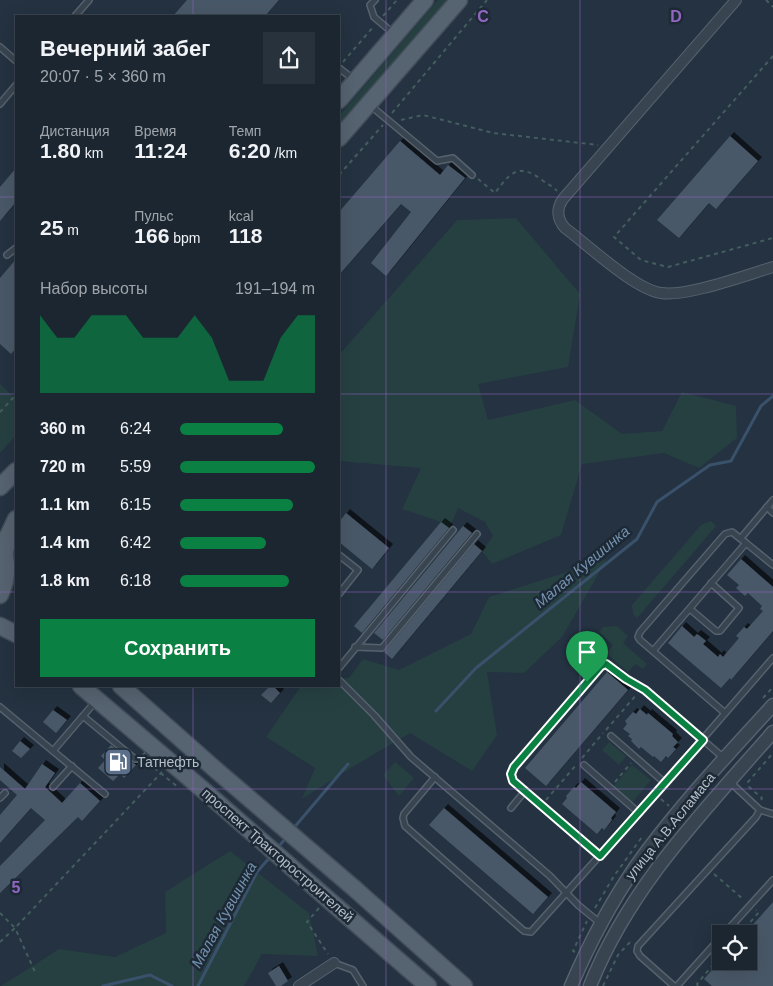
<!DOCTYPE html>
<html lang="ru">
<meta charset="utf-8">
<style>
:root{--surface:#1b2631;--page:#28323d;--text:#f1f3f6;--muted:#a0a5ab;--line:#39434d;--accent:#0b8043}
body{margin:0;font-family:Helvetica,sans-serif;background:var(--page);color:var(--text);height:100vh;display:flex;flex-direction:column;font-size:19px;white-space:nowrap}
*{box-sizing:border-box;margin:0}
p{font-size:16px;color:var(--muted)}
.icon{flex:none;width:28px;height:28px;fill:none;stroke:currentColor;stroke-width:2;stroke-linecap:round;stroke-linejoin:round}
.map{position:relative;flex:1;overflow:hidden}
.sheet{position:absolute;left:15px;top:15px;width:325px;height:672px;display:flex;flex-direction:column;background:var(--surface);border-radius:0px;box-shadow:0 5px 20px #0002,0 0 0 1px var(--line)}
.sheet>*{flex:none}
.tools{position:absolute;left:712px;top:925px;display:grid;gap:10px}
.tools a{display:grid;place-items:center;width:45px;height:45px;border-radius:0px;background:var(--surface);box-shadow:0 5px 20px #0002,0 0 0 1px var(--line);font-size:25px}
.pin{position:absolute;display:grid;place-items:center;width:42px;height:42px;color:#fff;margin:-51px -21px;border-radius:50% 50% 50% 0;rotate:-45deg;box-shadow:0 0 5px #0007}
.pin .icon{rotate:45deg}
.round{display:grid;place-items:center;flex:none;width:52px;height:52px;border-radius:0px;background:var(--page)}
.head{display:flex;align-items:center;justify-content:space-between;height:85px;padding:0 25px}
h1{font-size:22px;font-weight:800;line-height:38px}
.figures{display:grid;grid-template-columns:repeat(3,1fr);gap:8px;height:85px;padding:5px 25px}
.figures div{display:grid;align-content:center}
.figures b{font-size:21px;font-weight:800}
.figures small{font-size:14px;font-weight:400}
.figures p{font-size:14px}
.chart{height:140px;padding:10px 25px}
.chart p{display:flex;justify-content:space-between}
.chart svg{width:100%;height:90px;margin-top:5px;fill:var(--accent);opacity:.7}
.cta{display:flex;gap:10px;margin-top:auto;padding:10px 25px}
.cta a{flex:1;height:58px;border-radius:0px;background:var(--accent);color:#fff;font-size:20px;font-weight:800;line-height:58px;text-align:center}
ul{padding:0 25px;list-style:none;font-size:16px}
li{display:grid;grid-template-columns:80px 60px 1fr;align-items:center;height:38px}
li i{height:12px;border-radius:6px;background:var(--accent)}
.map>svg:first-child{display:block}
</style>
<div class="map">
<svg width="773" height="986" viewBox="0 0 773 986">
<defs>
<filter id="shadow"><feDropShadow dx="4" dy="-4" stdDeviation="0" flood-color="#0009"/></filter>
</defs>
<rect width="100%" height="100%" fill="#243241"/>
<g fill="#264042">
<polygon points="438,0 448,0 339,126 339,116"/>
<polygon points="516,218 580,294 568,367 478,384 488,420 575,400 622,434 662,431 682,392 736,406 737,438 699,468 664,453 582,464 561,535 492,564 482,551 493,536 485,522 458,508 449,529 441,522 402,509 421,468 339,461 339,355 457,220"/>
<polygon points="0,384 16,399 16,435 0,453"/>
<polygon points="711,521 716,526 637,618 633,614 632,605 701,525"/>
<polygon points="607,559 562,637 524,673 487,672 497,735 472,771 410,733 349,769 302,799 315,768 266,737 301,686 339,686 339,679 349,678 363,659 399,670 471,634 489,597"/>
<polygon points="617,626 628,636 623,643 647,664 643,669 635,664 628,672 606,653 613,645 599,632 603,627"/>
<polygon points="609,742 626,756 619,765 602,750"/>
<polygon points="395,762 414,778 399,796 383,775"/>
<polygon points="632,765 651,780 632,803 613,787"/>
<polygon points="230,851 309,913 318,956 262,954 244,986 1,986 59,949 115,957 166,933 165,892"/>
</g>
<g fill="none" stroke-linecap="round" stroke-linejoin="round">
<g stroke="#39516a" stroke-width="3">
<polyline points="436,711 476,668 637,539 657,502 710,465 731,461 761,406 773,396"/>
<polyline points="292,830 348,764"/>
<polyline points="278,847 287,837"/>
<polyline points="103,986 150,975 172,986"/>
<polyline points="198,986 257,872 271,856"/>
</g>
</g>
<g fill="#485867" filter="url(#shadow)">
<polygon points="187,0 279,0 265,16 173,16"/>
<polygon points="730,136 758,161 716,209 709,203 679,238 657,220"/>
<polygon points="400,141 440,175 448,165 465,178 386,276 371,263 411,212 401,204 339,275 339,212"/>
<polygon points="16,168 16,202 0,221 0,187"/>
<polygon points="16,259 16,348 11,354 0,344 0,278"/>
<polygon points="346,513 389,548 372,569 339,542 339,522"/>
<polygon points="441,522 449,528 362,633 354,626"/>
<polygon points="463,526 472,533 383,640 374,633"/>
<polygon points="474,544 482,551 392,659 384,652"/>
<polygon points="741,559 773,587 773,631 731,680 730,678 721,688 668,643 682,626 694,637 697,634 701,637 706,641 703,644 718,657 720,654 723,657 739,638 736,636 744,627 747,629 763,611 760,609 762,606 748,593 745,596 736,588 739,585 727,575"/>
<polygon points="607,672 628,690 546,786 525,768"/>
<polygon points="270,686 273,686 280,693 271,703 261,695"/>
<polygon points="640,709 647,715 648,713 673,734 672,736 678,742 673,747 676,749 668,758 666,756 661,762 654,756 653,757 641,747 639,749 631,741 632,739 628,736 630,734 623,729 627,724 625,721 633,712 636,714"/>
<polygon points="53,710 67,720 56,733 43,722"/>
<polygon points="20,741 30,749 21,758 12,751"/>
<polygon points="111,745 136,765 124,778 120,774 113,781 98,768 105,760 101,756"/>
<polygon points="42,764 55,773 45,787 62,803 80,783 100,801 82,821 78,817 0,893 0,866 45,820 31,808 0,843 0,815 17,795 0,780 0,767 25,789"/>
<polygon points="581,782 616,812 611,818 612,820 604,830 602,828 597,834 562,804 567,798 566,796 574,787 576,788"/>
<polygon points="444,808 548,897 533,914 429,825"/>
<polygon points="773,902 773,986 712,986 704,979 720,961 749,961 749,929"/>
<polygon points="279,966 288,981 281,986 276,986 268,973"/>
</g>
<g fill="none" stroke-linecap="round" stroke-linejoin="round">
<defs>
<g id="service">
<polyline points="375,0 370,5 374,17 393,33"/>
<polyline points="75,16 89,0"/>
<polyline points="0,47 16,61"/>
<polyline points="339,68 353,79"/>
<polyline points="0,104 16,85"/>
<polyline points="371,106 437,161 453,158 472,175"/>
<polyline points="7,255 16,248"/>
<polyline points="767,507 773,513"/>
<polyline points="741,538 773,500"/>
<polyline points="339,555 358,570 339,594"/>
<polyline points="690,609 716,631 720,631 739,608 711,583"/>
<polyline points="355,647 382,648 477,534"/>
<polyline points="653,651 746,543 773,565"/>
<polyline points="339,668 453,530"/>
<polyline points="339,680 374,715 411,757 550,876 578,905 600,923"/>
<polyline points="0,707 53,751 95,702"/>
<polyline points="725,713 640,640 638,637 640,632 725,534 732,532 746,543"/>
<polyline points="83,716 135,759 143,759 153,749"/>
<polyline points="611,736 665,783"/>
<polyline points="53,751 105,794"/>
<polyline points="584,765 639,813"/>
<polyline points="435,777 404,814 403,818 405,826 524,931 531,932 655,794 773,658"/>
<polyline points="730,782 760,810 773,814"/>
<polyline points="53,787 72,766"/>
<polyline points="0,798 5,793"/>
<polyline points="511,808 525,791"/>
<polyline points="600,856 513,781 511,774 514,767 601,666 608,664 626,679 645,690 725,759"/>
<polyline points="724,934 773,880"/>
<polyline points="334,963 353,970 363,986"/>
<polyline points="674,986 640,956 637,951 638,946 756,817 760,810"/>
<polyline points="677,986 721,937"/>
</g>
<g id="minor">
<path d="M 736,0 L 563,199 C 556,209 557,219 565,228 C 588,245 634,289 661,293 C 687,297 746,275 773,267"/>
<polyline points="299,986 334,963"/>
</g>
<g id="tertiary">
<path d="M 571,986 C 589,944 610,904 636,866 C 676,809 726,757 773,705"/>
<path d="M 590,986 C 629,887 704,811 773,732"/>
</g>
<g id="primary">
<polyline points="339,100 425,0"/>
<polyline points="339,138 459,0"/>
<polyline points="0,487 16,471"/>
<path d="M 0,540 C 8,559 9,576 0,595"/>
<polyline points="5,551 9,534 16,519"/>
<polyline points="0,626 16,634"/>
<polyline points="81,686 201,788"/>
<polyline points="121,686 216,770"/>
<polyline points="355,889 464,986"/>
<polyline points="338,908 428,986"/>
</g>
</defs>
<use href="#service" stroke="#56626e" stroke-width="8"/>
<use href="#minor" stroke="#56626e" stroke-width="12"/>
<use href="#tertiary" stroke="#56626e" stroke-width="15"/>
<use href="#primary" stroke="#424d59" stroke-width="19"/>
<g stroke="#445d5e" stroke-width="2" stroke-dasharray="4 4" stroke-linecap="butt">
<polyline points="766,0 773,7"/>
<polyline points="383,16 397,0"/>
<polyline points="773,56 614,237 641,260 668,267 773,238"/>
<polyline points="343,62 374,26"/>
<polyline points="392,113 487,0"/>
<polyline points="401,120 423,115 493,133 598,145"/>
<polyline points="339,175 383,125"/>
<path d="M 478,179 L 495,193 C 510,173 518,162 542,180 C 547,184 553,186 557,191"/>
<polyline points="0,412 13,398 16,399"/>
<polyline points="763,698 773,687"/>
<polyline points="606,730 637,694"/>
<polyline points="582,758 603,733"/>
<polyline points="148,763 179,788"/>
<polyline points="615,782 631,763"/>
<polyline points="661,799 669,806"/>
<polyline points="546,800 577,764"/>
<polyline points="761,800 762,798 748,786 748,782 773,753"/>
<polyline points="714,874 744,900"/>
<polyline points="319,908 307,922 328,954"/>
<polyline points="595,908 614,876 642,837"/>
<polyline points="0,913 15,928 162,772"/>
<polyline points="740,934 759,912 756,910"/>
<polyline points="0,942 15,928 36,974"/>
<polyline points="575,952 573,951 587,921"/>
<polyline points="603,986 618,955 632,940"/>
<polyline points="698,986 697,984 721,955"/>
</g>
<use href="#service" stroke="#384450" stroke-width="5"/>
<use href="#minor" stroke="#384450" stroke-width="10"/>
<use href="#tertiary" stroke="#384450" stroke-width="12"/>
<use href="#primary" stroke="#566370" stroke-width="16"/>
<defs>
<g id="primary-bridge">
<polyline points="216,770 355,889"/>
<polyline points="201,788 338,908"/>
</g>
</defs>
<use href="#primary-bridge" stroke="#424d59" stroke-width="19" stroke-linecap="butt"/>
<use href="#primary-bridge" stroke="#566370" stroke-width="16"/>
</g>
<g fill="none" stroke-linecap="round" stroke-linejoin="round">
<defs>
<polygon id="route" points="606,664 626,679 645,690 703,740 600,856 513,781 511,774 514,767 601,666"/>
</defs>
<use href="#route" stroke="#fff" stroke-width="10"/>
<use href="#route" stroke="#0b8043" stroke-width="6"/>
</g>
<path fill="none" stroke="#9267c4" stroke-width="1" stroke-opacity="0.55" d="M 193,0 L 193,16M 386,0 L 386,986M 580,0 L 580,986M 0,197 L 16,197M 339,197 L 773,197M 0,394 L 16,394M 339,394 L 773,394M 0,592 L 16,592M 339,592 L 773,592M 193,686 L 193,986M 0,789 L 773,789"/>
<defs>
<symbol id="fuel-square" viewBox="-11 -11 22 22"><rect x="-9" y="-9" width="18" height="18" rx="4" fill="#5c6f8a" stroke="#1d2935"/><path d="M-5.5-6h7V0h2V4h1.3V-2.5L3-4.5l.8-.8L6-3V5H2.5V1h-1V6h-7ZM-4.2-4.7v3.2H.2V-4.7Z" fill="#fff"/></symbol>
</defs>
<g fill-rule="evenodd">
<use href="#fuel-square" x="102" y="746" width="32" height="32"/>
</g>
<g text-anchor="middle" stroke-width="5" stroke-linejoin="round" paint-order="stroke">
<g font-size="14" fill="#b5bfcb" stroke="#1d2935" text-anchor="start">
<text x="137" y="767">Татнефть</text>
</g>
<g font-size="14" fill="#b5bfcb" stroke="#1d2935">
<text transform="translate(670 826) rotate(-51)" y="5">улица А.В.Асламаса</text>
<text transform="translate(278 855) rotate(41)" y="5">проспект Тракторостроителей</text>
</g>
<g font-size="15" font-style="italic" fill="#7492af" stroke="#1d2935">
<text transform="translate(582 567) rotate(-40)" y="5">Малая Кувшинка</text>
<text transform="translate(224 915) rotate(-61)" y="5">Малая Кувшинка</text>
</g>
</g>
<g font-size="16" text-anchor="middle" font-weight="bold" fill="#9267c4" stroke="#1d2935" stroke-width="5" stroke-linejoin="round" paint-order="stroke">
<text x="483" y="22">C</text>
<text x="676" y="22">D</text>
<text x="16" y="893">5</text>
</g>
</svg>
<div class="tools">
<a><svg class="icon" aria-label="locate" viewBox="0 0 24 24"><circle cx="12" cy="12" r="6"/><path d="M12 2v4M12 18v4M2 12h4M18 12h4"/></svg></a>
</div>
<div class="pin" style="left:587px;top:682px;background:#1e9e55"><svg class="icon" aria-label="arrive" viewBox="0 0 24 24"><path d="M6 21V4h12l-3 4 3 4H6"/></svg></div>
<section class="sheet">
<div class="head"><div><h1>Вечерний забег</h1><p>20:07 · 5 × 360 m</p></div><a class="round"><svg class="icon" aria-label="share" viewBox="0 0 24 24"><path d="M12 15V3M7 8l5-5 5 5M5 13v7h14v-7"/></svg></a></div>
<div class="figures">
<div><p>Дистанция</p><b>1.80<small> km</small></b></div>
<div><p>Время</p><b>11:24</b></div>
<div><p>Темп</p><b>6:20<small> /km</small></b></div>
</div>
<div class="figures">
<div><b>25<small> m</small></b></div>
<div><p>Пульс</p><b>166<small> bpm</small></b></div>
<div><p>kcal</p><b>118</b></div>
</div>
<div class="chart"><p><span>Набор высоты</span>191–194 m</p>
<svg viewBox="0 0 160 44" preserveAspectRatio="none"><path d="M0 44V6L10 17L20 17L30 6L40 6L50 6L60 17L70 17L80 17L90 6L100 17L110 38L120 38L130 38L140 17L150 6L160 6V44z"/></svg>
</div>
<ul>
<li><b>360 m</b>6:24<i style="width:76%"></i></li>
<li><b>720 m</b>5:59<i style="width:100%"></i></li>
<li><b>1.1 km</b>6:15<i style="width:84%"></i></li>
<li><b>1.4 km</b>6:42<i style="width:64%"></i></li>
<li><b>1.8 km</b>6:18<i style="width:81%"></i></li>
</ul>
<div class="cta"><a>Сохранить</a></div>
</section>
</div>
